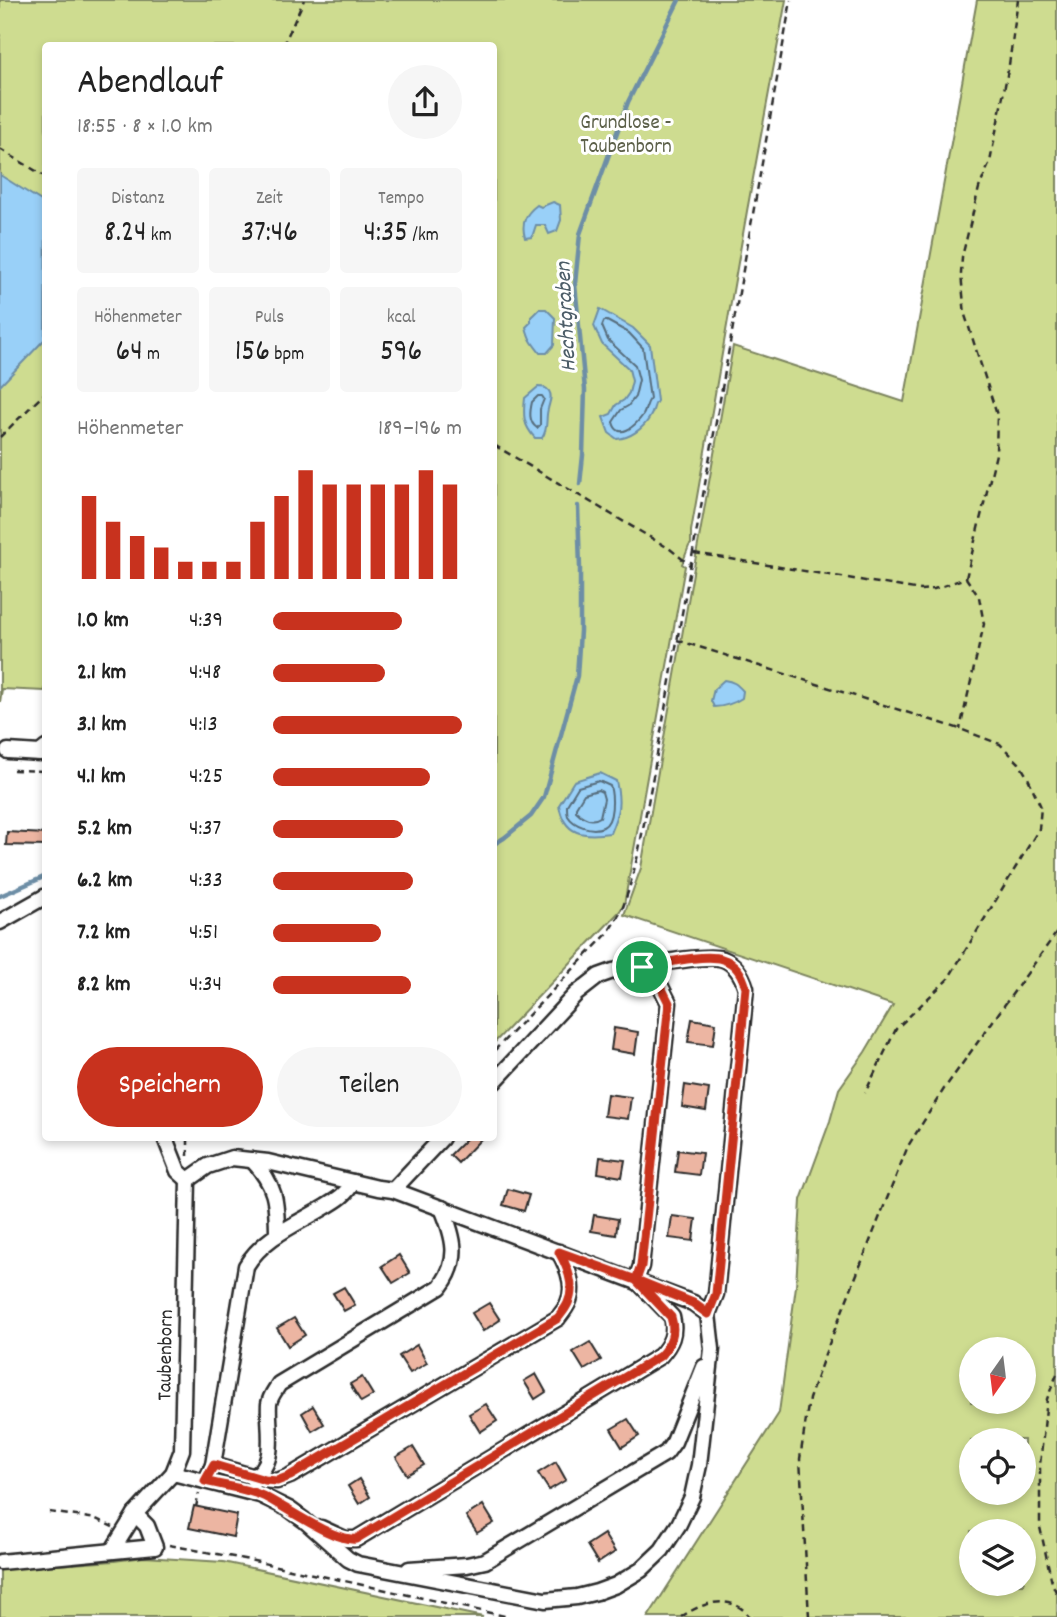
<!DOCTYPE html>
<html lang="de">
<meta charset="utf-8">
<style>
:root{--surface:#fff;--page:#f6f6f6;--text:#222;--muted:#767676;--accent:#c8321e}
body{margin:0;font-family:Dekko,sans-serif;background:var(--page);color:var(--text);height:100vh;display:flex;flex-direction:column;font-size:26px;white-space:nowrap}
*{box-sizing:border-box;margin:0}
p{font-size:23px;color:var(--muted)}
.icon{flex:none;width:38px;height:38px;fill:none;stroke:currentColor;stroke-width:2;stroke-linecap:round;stroke-linejoin:round}
.map{position:relative;flex:1;overflow:hidden}
.panel{position:absolute;left:42px;top:42px;width:455px;height:1099px;display:flex;flex-direction:column;background:var(--surface);border-radius:7px;box-shadow:0 4px 10px #0003}
.panel>*{flex:none}
.needle{width:46px;rotate:194deg}
.tools{position:absolute;left:959px;top:1337px;display:grid;gap:14px}
.tools a{display:grid;place-items:center;width:77px;height:77px;border-radius:50%;background:var(--surface);box-shadow:0 4px 10px #0003;font-size:35px}
.pin{position:absolute;display:grid;place-items:center;width:60px;height:60px;color:#fff;margin:-30px;border:4px solid #fff;border-radius:50%;box-shadow:0 2px 7px #0007}
.round{display:grid;place-items:center;flex:none;width:74px;height:74px;border-radius:37px;background:var(--page)}
.summary{display:flex;align-items:center;justify-content:space-between;height:119px;padding:0 35px}
h1{font-size:38px;font-weight:600;line-height:52px}
.metrics{display:grid;grid-template-columns:repeat(3,1fr);gap:10px;height:119px;padding:7px 35px}
.metrics div{display:grid;align-content:center;border-radius:7px;background:var(--page);text-align:center}
.metrics b{font-size:30px;font-weight:600}
.metrics small{font-size:19px;font-weight:400}
.metrics p{font-size:19px}
.chart{height:196px;padding:14px 35px}
.chart p{display:flex;justify-content:space-between}
.chart svg{width:100%;height:126px;margin-top:7px;stroke:var(--accent);stroke-width:6}
.action{display:flex;gap:14px;margin-top:auto;padding:14px 35px}
.action a{flex:1;height:80px;border-radius:42px;background:var(--accent);color:#fff;font-size:28px;font-weight:600;line-height:80px;text-align:center}
.action a+a{background:var(--page);color:var(--text)}
ul{padding:0 35px;list-style:none;font-size:23px}
li{display:grid;grid-template-columns:112px 84px 1fr;align-items:center;height:52px}
li i{height:18px;border-radius:9px;background:var(--accent)}
.map>svg:first-child{display:block}
</style>
<div class="map">
<svg width="1057" height="1617" viewBox="0 0 1057 1617">
<rect width="100%" height="100%" fill="#fff"/>
<filter id="ink" filterUnits="userSpaceOnUse"><feTurbulence type="fractalNoise" baseFrequency=".0143" numOctaves="2"/><feDisplacementMap in="SourceGraphic" scale="14" xChannelSelector="R" yChannelSelector="G"/><feConvolveMatrix kernelMatrix="1 2 1 2 8 2 1 2 1" color-interpolation-filters="sRGB"/></filter>
<g filter="url(#ink)">
<g fill="#cedc90" stroke="#7c845e" stroke-width="2" fill-rule="evenodd">
<polygon points="0,0 786,0 747,211 691,531 691,544 689,546 682,564 685,566 624,905 619,912 494,1043 494,46 46,46 45,691 2,689 0,702"/>
<path d="M 977,0 L 1057,0 L 1057,1617 L 648,1617 L 779,1413 L 796,1286 L 801,1200 L 830,1121 L 839,1089 L 865,1052 L 893,1005 L 624,915 L 641,868 L 733,346 L 904,402 ZM 971,1349 L 1024,1349 L 1024,1402 L 971,1402 ZM 971,1440 L 1024,1440 L 1024,1493 L 971,1493 ZM 971,1531 L 1024,1531 L 1024,1584 L 971,1584 Z"/>
<polygon points="144,1557 223,1562 483,1617 0,1617 0,1569 114,1561"/>
</g>
<g fill="#99d0f8" stroke="#6d8ea6" stroke-width="2">
<polygon points="0,175 46,204 45,339 0,386"/>
<path d="M 553,202 L 560,205 L 561,220 L 557,231 L 549,234 L 545,225 L 536,225 L 532,237 L 525,238 C 521,223 525,214 537,205 L 541,207 Z"/>
<path d="M 539,309 L 546,309 L 555,318 L 554,345 L 547,353 L 540,353 C 532,342 530,342 526,327 L 531,322 L 531,317 Z"/>
<path d="M 600,309 L 633,328 L 650,345 L 657,401 C 653,406 654,411 650,417 C 643,429 630,438 617,439 L 609,433 L 603,417 L 611,414 L 616,405 L 624,400 L 629,393 L 632,381 L 629,369 L 602,344 L 594,326 Z"/>
<path d="M 538,387 C 543,387 546,387 549,391 C 553,397 549,403 548,409 C 545,419 549,428 542,438 L 535,438 C 523,425 523,415 525,398 Z"/>
<path d="M 724,680 C 733,681 737,684 743,691 L 742,698 C 735,703 723,707 714,707 L 711,701 L 714,689 Z"/>
<path d="M 600,773 L 616,781 C 621,803 619,812 610,833 C 583,837 564,835 559,805 L 574,781 Z"/>
</g>
<g fill="none" stroke-linecap="round" stroke-linejoin="round">
<g stroke="#576d7d" stroke-width="2">
<path d="M 604,321 L 607,321 L 629,333 L 643,348 L 650,399 C 646,404 646,410 643,415 C 636,425 618,442 613,422 L 621,410 L 628,406 L 635,397 L 639,380 L 635,365 L 608,340 L 602,326 Z"/>
<path d="M 538,396 L 542,396 L 544,399 L 540,409 L 540,425 L 537,428 C 528,422 530,411 532,402 Z"/>
<path d="M 599,781 L 610,786 C 613,796 614,822 603,827 C 592,832 574,826 568,816 C 567,813 567,808 567,805 L 578,787 Z"/>
<path d="M 598,790 L 602,792 L 604,799 L 600,817 C 591,823 583,818 576,811 L 576,807 L 584,794 Z"/>
</g>
<g stroke="#6d8ea6" stroke-width="4.5">
<polyline points="580,484 583,455 585,390 575,284 580,234 628,102 679,0"/>
<polyline points="494,844 504,838 531,816 544,797 577,676 580,631 580,568 578,506"/>
<polyline points="0,896 46,876"/>
</g>
</g>
<g fill="#ecb5a2" stroke="#2b2b2b" stroke-width="2">
<polygon points="7,832 46,834 46,846 6,845"/>
<polygon points="692,1019 716,1023 713,1045 688,1042"/>
<polygon points="614,1028 638,1032 635,1054 611,1050"/>
<polygon points="685,1085 709,1089 706,1111 682,1107"/>
<polygon points="607,1094 631,1097 628,1119 604,1116"/>
<polygon points="467,1138 482,1138 458,1163 450,1155"/>
<polygon points="678,1150 702,1153 699,1175 675,1172"/>
<polygon points="600,1157 625,1160 622,1177 598,1173"/>
<polygon points="508,1189 529,1195 524,1211 503,1205"/>
<polygon points="594,1215 618,1219 616,1235 591,1231"/>
<polygon points="672,1216 696,1219 693,1241 669,1238"/>
<polygon points="399,1255 410,1273 393,1283 382,1266"/>
<polygon points="344,1287 355,1305 344,1311 333,1293"/>
<polygon points="489,1303 500,1320 483,1331 472,1313"/>
<polygon points="294,1318 305,1335 288,1346 277,1328"/>
<polygon points="590,1342 601,1360 584,1370 573,1352"/>
<polygon points="417,1345 427,1363 410,1373 399,1356"/>
<polygon points="536,1374 546,1392 535,1399 524,1381"/>
<polygon points="362,1377 373,1395 361,1402 350,1384"/>
<polygon points="486,1404 497,1421 480,1432 469,1414"/>
<polygon points="313,1406 324,1424 312,1431 302,1413"/>
<polygon points="628,1419 639,1436 622,1447 611,1429"/>
<polygon points="413,1447 424,1465 407,1475 396,1457"/>
<polygon points="556,1462 566,1480 549,1490 538,1473"/>
<polygon points="359,1479 370,1497 359,1504 348,1486"/>
<polygon points="483,1505 494,1523 477,1533 466,1516"/>
<polygon points="194,1506 237,1515 233,1537 189,1528"/>
<polygon points="604,1534 615,1552 598,1563 587,1545"/>
</g>
<g fill="none" stroke-linecap="round" stroke-linejoin="round">
<defs>
<g id="minor">
<polyline points="8,751 40,753 46,748"/>
<polyline points="0,922 46,896"/>
<path d="M 494,1082 L 576,994 L 599,976 L 613,971 C 635,968 705,953 723,959 C 736,964 742,975 746,988 L 716,1294 L 708,1314"/>
<polyline points="165,1138 178,1171 188,1180"/>
<path d="M 252,1160 C 276,1185 277,1202 277,1235"/>
<polyline points="393,1190 442,1138"/>
<path d="M 213,1465 L 265,1480 L 277,1481 L 290,1476 L 558,1318 C 561,1314 566,1308 568,1303 C 576,1286 567,1266 559,1252"/>
<polyline points="173,1473 260,1495 289,1509 304,1520 348,1559 358,1564 545,1600 577,1597 597,1592 616,1585 641,1570 662,1550 679,1524 692,1497 699,1465 712,1349 708,1314 693,1303 393,1190 378,1188 268,1162 232,1158 208,1166 188,1180"/>
<path d="M 209,1474 L 213,1465 L 246,1266 C 263,1237 297,1224 325,1207 C 337,1200 346,1195 353,1182"/>
<path d="M 254,1481 L 252,1477 C 279,1466 267,1426 269,1404 C 270,1396 275,1391 279,1384 L 440,1287 C 461,1260 454,1237 442,1208"/>
<path d="M 321,1528 L 345,1539 L 356,1539 L 660,1356 C 671,1344 676,1333 672,1317 L 636,1280 L 641,1266 L 669,1003 L 658,981 L 642,967"/>
<polyline points="112,1551 135,1514 173,1473 182,1450 188,1180"/>
<polyline points="0,1562 155,1547 147,1526 135,1514"/>
<polyline points="409,1569 467,1565 485,1561 666,1453 674,1442 704,1367"/>
</g>
</defs>
<use href="#minor" stroke="#2b2b2b" stroke-width="19"/>
<g stroke="#2b2b2b" stroke-width="2.5" stroke-dasharray="7 5" stroke-linecap="butt">
<polyline points="283,46 304,0"/>
<polyline points="0,149 46,177"/>
<polyline points="0,437 46,392"/>
<polyline points="494,445 670,549 691,566"/>
<polyline points="694,553 921,590 934,589 966,578 979,597 984,624 960,729"/>
<polyline points="966,578 996,454 997,415 965,315 961,274 962,257 979,188 990,162 1009,65 1018,0"/>
<polyline points="677,640 960,729 1000,744 1019,763 1028,778 1041,807 1039,829 948,979 896,1029 865,1093"/>
<polyline points="13,770 46,771"/>
<polyline points="494,1051 607,934 622,910 629,889 638,855 654,771 791,0"/>
<polyline points="188,1138 188,1156"/>
<polyline points="1057,1374 1047,1399 1040,1465 1040,1527 1052,1583 1057,1594"/>
<polyline points="196,1507 199,1493"/>
<polyline points="49,1512 96,1519 113,1527"/>
<polyline points="169,1545 249,1560 509,1617"/>
<path d="M 681,1617 C 703,1602 732,1593 750,1617"/>
<polyline points="809,1617 800,1459 809,1399 825,1354 908,1146 944,1089 1057,932"/>
</g>
<use href="#minor" stroke="#fff" stroke-width="14"/>
</g>
</g>
<g fill="none" stroke-linecap="round" stroke-linejoin="round" filter="url(#ink)">
<defs>
<path id="route" d="M 642,967 L 658,981 L 669,1003 L 641,1266 L 636,1280 L 559,1252 C 567,1266 576,1286 568,1303 C 566,1308 561,1314 558,1318 L 290,1476 L 277,1481 L 265,1480 L 214,1465 L 205,1481 C 223,1486 245,1488 263,1496 C 285,1506 333,1542 356,1539 L 660,1356 C 671,1344 676,1333 671,1317 L 636,1280 L 693,1303 L 708,1314 L 716,1294 L 746,988 C 742,974 736,963 722,959 C 704,953 662,964 642,967"/>
</defs>
<use href="#route" stroke="#fff" stroke-width="14"/>
<use href="#route" stroke="#c8321e" stroke-width="9"/>
</g>
<g text-anchor="middle" stroke-width="6" stroke-linejoin="round" paint-order="stroke">
<g font-size="21" fill="#5c6049" stroke="#fff">
<text x="626" y="128">Grundlose -<tspan x="626" dy="24">Taubenborn</tspan></text>
</g>
<g font-size="21" fill="#2b2b2b" stroke="#fff">
<text transform="translate(164 1355) rotate(-89)" y="7">Taubenborn</text>
</g>
<g font-size="23" font-style="italic" fill="#4c5d68" stroke="#fff">
<text transform="translate(564 317) rotate(-93)" y="8">Hechtgraben</text>
</g>
</g>
</svg>
<div class="tools">
<a><svg class="needle" viewBox="-14 -14 28 28"><path d="M0-13l5 13h-10z" fill="#e53935"/><path d="M0 13l5-13h-10z" fill="#767676"/></svg></a>
<a><svg class="icon" aria-label="locate" viewBox="0 0 24 24"><circle cx="12" cy="12" r="6"/><path d="M12 2v4M12 18v4M2 12h4M18 12h4"/></svg></a>
<a><svg class="icon" aria-label="layers" viewBox="0 0 24 24"><path d="M12 4l9 5-9 5-9-5zM3 14l9 5 9-5"/></svg></a>
</div>
<div class="pin" style="left:642px;top:967px;background:#1e9e55"><svg class="icon" aria-label="arrive" viewBox="0 0 24 24"><path d="M6 21V4h12l-3 4 3 4H6"/></svg></div>
<section class="panel">
<div class="summary"><div><h1>Abendlauf</h1><p>18:55 · 8 × 1.0 km</p></div><a class="round"><svg class="icon" aria-label="share" viewBox="0 0 24 24"><path d="M12 15V3M7 8l5-5 5 5M5 13v7h14v-7"/></svg></a></div>
<div class="metrics">
<div><p>Distanz</p><b>8.24<small> km</small></b></div>
<div><p>Zeit</p><b>37:46</b></div>
<div><p>Tempo</p><b>4:35<small> /km</small></b></div>
</div>
<div class="metrics">
<div><p>Höhenmeter</p><b>64<small> m</small></b></div>
<div><p>Puls</p><b>156<small> bpm</small></b></div>
<div><p>kcal</p><b>596</b></div>
</div>
<div class="chart"><p><span>Höhenmeter</span>189–196 m</p>
<svg viewBox="0 0 160 44" preserveAspectRatio="none"><path d="M5 44V15M15 44V24M25 44V29M35 44V33M45 44V38M55 44V38M65 44V38M75 44V24M85 44V15M95 44V6M105 44V11M115 44V11M125 44V11M135 44V11M145 44V6M155 44V11"/></svg>
</div>
<ul>
<li><b>1.0 km</b>4:39<i style="width:68%"></i></li>
<li><b>2.1 km</b>4:48<i style="width:59%"></i></li>
<li><b>3.1 km</b>4:13<i style="width:100%"></i></li>
<li><b>4.1 km</b>4:25<i style="width:83%"></i></li>
<li><b>5.2 km</b>4:37<i style="width:69%"></i></li>
<li><b>6.2 km</b>4:33<i style="width:74%"></i></li>
<li><b>7.2 km</b>4:51<i style="width:57%"></i></li>
<li><b>8.2 km</b>4:34<i style="width:73%"></i></li>
</ul>
<div class="action"><a>Speichern</a><a>Teilen</a></div>
</section>
</div>
